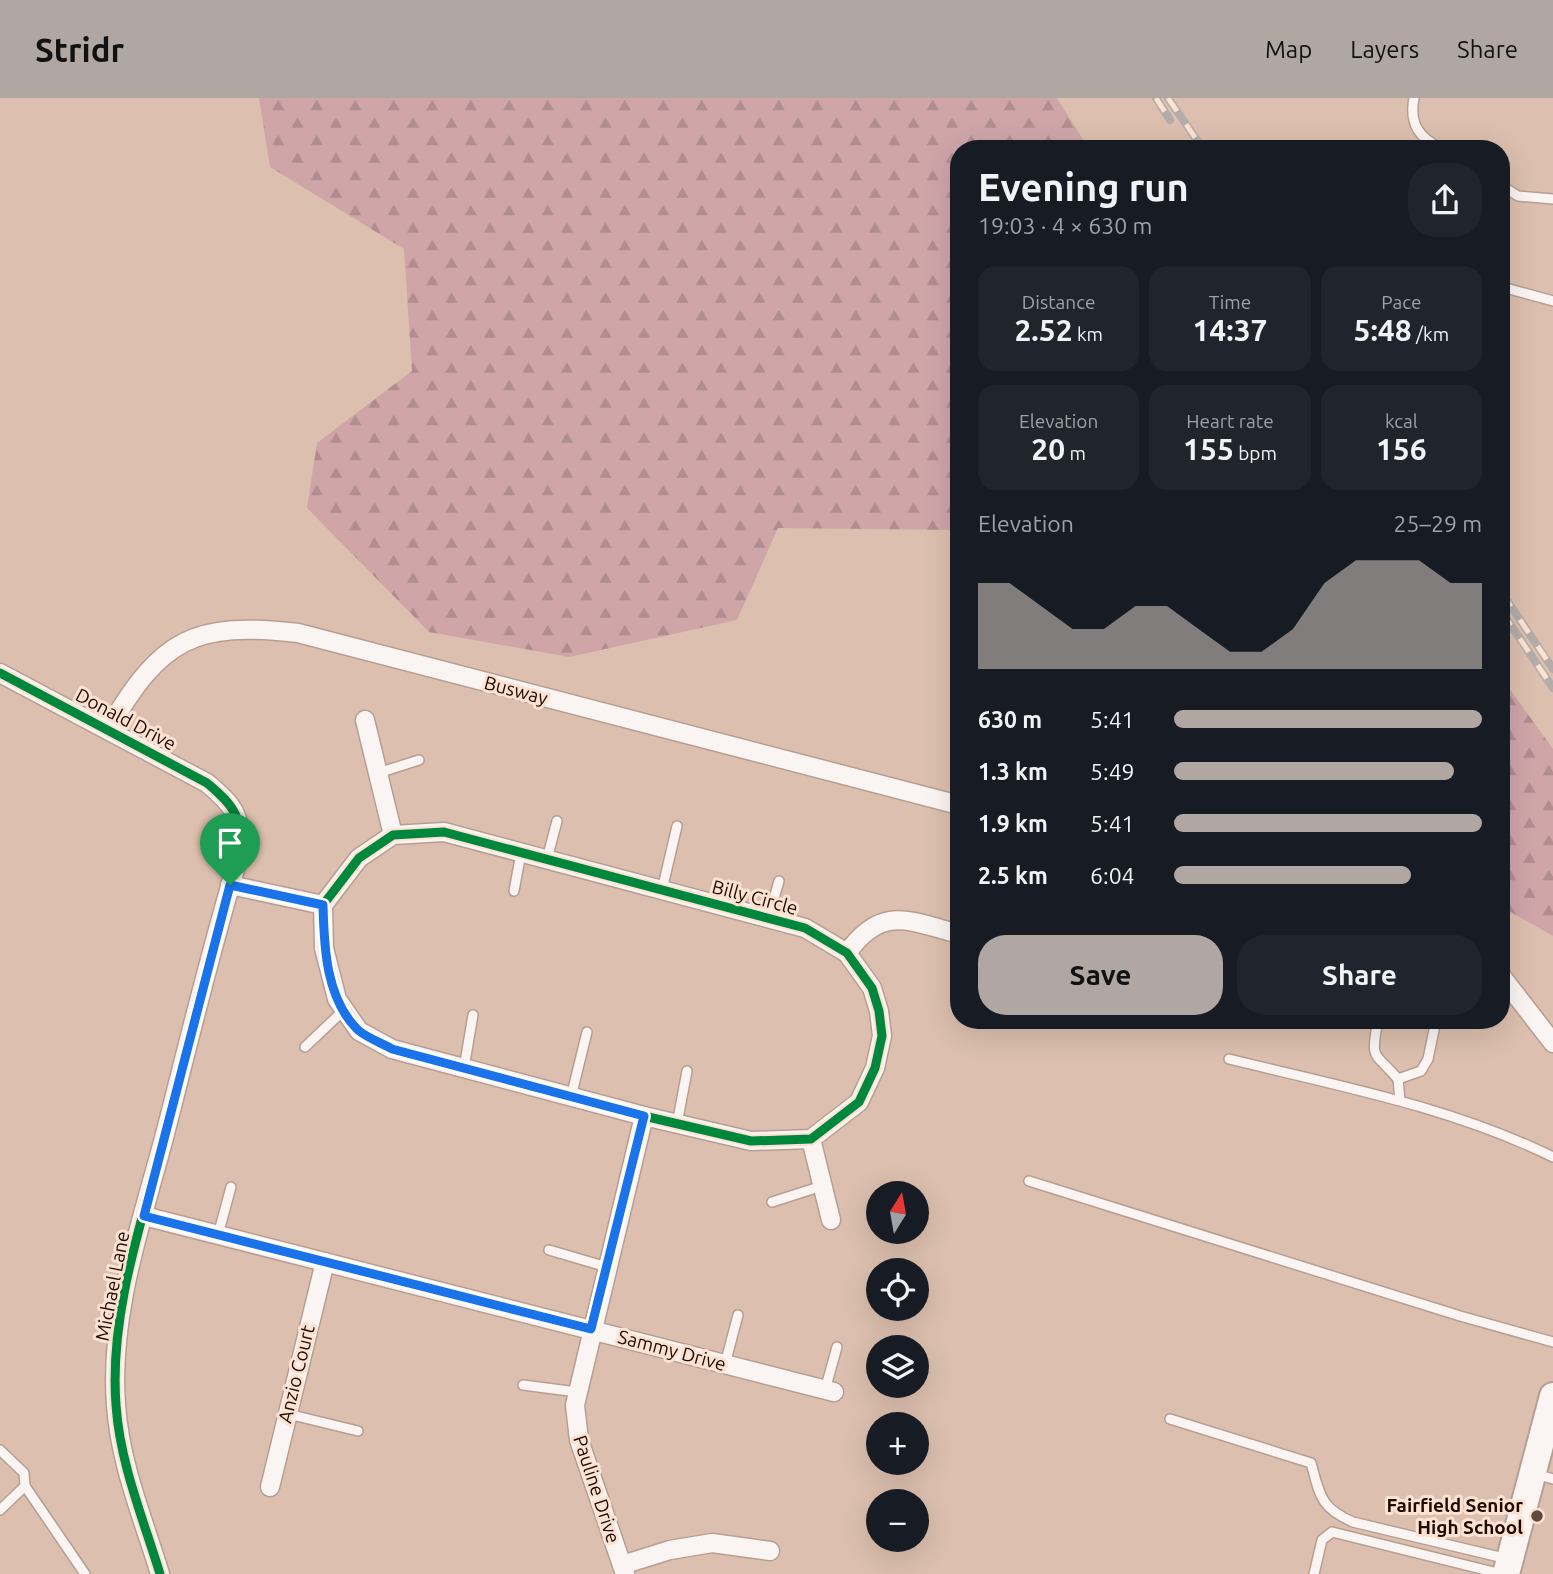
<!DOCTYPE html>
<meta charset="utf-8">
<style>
:root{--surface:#171b24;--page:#20242c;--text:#f1f3f6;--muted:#9ea1a6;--accent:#b0a7a3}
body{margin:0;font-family:Ubuntu,sans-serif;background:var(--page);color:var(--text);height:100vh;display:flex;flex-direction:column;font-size:26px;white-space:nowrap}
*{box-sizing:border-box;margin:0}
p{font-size:23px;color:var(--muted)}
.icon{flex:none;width:38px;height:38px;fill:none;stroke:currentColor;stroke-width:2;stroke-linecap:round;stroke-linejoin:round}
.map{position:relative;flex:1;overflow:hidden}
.side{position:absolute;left:950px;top:42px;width:560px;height:889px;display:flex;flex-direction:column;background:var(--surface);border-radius:28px;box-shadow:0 7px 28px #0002}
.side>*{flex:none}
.needle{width:46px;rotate:11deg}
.tools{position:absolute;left:866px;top:1083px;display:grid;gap:14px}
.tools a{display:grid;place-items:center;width:63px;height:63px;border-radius:50%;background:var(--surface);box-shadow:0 7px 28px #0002;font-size:35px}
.pin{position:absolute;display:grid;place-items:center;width:60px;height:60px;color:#fff;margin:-72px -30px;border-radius:50% 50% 50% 0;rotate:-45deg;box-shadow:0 0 7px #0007}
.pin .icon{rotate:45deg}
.round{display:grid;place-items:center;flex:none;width:74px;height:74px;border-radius:28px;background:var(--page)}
.summary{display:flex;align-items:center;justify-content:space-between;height:119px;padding:0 28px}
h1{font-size:38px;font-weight:700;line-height:52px}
.metrics{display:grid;grid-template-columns:repeat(3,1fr);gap:10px;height:119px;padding:7px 28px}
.metrics div{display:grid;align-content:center;border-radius:18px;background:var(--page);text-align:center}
.metrics b{font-size:30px;font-weight:700}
.metrics small{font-size:19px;font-weight:400}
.metrics p{font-size:19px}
.chart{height:196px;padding:14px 28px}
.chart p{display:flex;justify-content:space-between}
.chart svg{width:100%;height:126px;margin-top:7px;fill:var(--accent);opacity:.7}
.action{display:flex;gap:14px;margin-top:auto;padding:14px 28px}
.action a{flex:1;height:80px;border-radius:28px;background:var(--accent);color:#111;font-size:28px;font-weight:700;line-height:80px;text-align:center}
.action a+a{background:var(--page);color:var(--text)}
ul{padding:0 28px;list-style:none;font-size:23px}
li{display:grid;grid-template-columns:112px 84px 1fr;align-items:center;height:52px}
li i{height:18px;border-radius:9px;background:var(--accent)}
header{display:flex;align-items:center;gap:42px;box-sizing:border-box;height:98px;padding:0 35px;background:var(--accent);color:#111}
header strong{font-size:33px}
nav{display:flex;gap:38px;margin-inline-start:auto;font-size:24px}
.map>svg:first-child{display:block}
</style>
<header>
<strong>Stridr</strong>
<nav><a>Map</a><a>Layers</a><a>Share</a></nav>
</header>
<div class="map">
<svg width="1553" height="1476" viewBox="0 0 1553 1476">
<defs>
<pattern id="forest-firs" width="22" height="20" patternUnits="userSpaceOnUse" patternTransform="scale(1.75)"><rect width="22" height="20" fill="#cfa5a8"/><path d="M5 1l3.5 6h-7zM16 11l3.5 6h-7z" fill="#b18d8f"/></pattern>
</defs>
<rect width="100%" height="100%" fill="#dcbfae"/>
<g fill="url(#forest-firs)">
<polygon points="259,0 1057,0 1089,51 959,51 959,432 778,430 737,522 569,559 429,534 307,410 317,345 412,273 404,151 270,69"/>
<polygon points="1502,580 1553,651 1553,838 1502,809"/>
</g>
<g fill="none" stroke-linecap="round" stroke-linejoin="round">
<defs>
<g id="lane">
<path d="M 1414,0 C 1409,26 1419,40 1442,51"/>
<polyline points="1502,88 1518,98 1553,101"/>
<polyline points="1502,189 1553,203"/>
<polyline points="378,675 419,662"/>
<polyline points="547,761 557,723"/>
<polyline points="662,792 677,728"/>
<polyline points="514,793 521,755"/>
<polyline points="768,821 779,783"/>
<path d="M 1378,922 C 1370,963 1374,953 1398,981 L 1400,1002"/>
<polyline points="305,949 344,912"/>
<path d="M 1229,961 C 1339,988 1451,1009 1553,1059"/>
<polyline points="464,970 473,917"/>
<polyline points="1398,981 1421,973 1428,961 1436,922"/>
<polyline points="571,999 587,934"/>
<polyline points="677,1026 687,973"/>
<polyline points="1029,1083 1460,1218 1553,1244"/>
<polyline points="772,1104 822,1088"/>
<polyline points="218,1137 231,1089"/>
<polyline points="549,1152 607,1169"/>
<polyline points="725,1266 738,1217"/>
<polyline points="523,1287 577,1294"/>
<polyline points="825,1292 837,1249"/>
<polyline points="288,1316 358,1333"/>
<path d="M 1170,1321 L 1311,1365 C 1320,1397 1320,1410 1353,1424 L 1508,1461"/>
<polyline points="0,1352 24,1375 25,1388 0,1412"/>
<polyline points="1535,1376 1553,1381"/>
<polyline points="25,1388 85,1476"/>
<polyline points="1314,1476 1322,1442 1332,1434 1502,1476"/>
</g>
<g id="street">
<path d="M 0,575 L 207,685 C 238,711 241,719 239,758 C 211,850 189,943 165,1036 C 142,1123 109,1216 116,1307 C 120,1366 143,1420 160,1476"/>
<polyline points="365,622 393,737"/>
<path d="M 109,630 C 161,541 194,523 298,535 L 959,707"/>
<polygon points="444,734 805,830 847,855 872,890 879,913 882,938 875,970 859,1004 811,1041 751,1043 644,1018 392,951 359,933 337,901 324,850 323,807 359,760 393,737"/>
<polyline points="230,787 323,807"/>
<path d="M 847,855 C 882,806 909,823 959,836"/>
<polyline points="1502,879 1553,945"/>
<polyline points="811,1041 831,1122"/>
<polyline points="144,1118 834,1294"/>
<polyline points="270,1389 325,1164"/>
<polyline points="622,1467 670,1452 712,1445 770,1453"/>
<polyline points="625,1476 579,1342 575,1307 644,1018"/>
</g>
<polyline id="secondary" points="1506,1476 1553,1298"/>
</defs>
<use href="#lane" stroke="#b69f92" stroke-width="12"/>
<use href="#street" stroke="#b69f92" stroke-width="21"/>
<use href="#secondary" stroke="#b69f92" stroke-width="30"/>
<use href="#lane" stroke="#faf5f3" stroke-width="9"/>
<use href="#street" stroke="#faf5f3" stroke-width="18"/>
<use href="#secondary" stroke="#faf5f3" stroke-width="26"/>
<defs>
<g id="rail">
<polyline points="1156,0 1170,22"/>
<polyline points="1168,0 1203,51"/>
<polyline points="1502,495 1553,571"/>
<polyline points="1502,514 1553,590"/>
</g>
</defs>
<use href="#rail" stroke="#b3aca9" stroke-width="8"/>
<use href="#rail" stroke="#fee2d1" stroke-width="5" stroke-dasharray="16" stroke-linecap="butt"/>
<defs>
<g id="cycleway">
<path d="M 0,575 L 207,685 C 238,711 241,719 239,758 C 211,850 189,943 165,1036 C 142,1123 109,1216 116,1307 C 120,1366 143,1420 160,1476"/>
<polygon points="444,734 805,830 847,855 872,890 879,913 882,938 875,970 859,1004 811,1041 751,1043 644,1018 392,951 359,933 337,901 324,850 323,807 359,760 393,737"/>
</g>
</defs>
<use href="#cycleway" stroke="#fee2d1" stroke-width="13"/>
<use href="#cycleway" stroke="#00873e" stroke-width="9"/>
</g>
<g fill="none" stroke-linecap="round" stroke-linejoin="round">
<defs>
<path id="route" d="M 230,787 L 323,807 C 324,849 326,901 358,932 C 367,940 382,945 392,951 L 644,1018 L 591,1231 L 144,1118 Z"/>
</defs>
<use href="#route" stroke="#fff" stroke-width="14"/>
<use href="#route" stroke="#1a73e8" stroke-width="9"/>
</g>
<circle fill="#604a3e" stroke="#fee2d1" stroke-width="2.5" cx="1537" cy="1418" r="7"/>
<g text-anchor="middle" stroke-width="6" stroke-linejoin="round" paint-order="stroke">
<g font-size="19" fill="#1d0b02" stroke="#fee2d1">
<text transform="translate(516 592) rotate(15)" y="7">Busway</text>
<text transform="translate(126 621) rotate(28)" y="7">Donald Drive</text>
<text transform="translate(755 799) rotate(15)" y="7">Billy Circle</text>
<text transform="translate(112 1188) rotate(-79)" y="7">Michael Lane</text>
<text transform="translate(672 1252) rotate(15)" y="7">Sammy Drive</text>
<text transform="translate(296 1276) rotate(-76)" y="7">Anzio Court</text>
<text transform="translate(597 1391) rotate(72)" y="7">Pauline Drive</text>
</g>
<g font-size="19" font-weight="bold" fill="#1d0b02" stroke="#fee2d1" text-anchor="end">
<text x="1523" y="1414">Fairfield Senior<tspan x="1523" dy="22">High School</tspan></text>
</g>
</g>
</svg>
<div class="tools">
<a><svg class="needle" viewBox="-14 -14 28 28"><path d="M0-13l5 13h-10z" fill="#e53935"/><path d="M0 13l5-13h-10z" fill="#9ea1a6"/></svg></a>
<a><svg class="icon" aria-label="locate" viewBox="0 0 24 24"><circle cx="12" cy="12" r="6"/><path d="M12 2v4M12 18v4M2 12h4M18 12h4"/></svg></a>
<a><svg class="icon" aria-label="layers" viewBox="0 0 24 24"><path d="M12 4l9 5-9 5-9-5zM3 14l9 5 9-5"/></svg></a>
<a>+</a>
<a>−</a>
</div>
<div class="pin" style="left:230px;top:787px;background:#1e9e55"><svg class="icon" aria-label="arrive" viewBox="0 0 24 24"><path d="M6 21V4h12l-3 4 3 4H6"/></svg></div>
<section class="side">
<div class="summary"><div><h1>Evening run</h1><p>19:03 · 4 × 630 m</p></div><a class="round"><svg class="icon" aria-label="share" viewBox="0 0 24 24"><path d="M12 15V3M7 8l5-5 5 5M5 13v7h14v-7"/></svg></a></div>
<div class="metrics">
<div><p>Distance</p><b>2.52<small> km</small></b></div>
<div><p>Time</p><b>14:37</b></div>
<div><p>Pace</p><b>5:48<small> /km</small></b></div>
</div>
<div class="metrics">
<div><p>Elevation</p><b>20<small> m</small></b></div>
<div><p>Heart rate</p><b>155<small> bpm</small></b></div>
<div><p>kcal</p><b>156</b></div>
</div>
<div class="chart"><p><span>Elevation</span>25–29 m</p>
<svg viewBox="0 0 160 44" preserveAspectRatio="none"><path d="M0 44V14L10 14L20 22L30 30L40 30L50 22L60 22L70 30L80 38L90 38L100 30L110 14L120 6L130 6L140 6L150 14L160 14V44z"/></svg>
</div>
<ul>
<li><b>630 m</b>5:41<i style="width:100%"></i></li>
<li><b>1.3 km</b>5:49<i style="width:91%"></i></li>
<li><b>1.9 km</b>5:41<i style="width:100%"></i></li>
<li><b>2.5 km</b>6:04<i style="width:77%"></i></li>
</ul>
<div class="action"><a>Save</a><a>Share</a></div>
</section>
</div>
